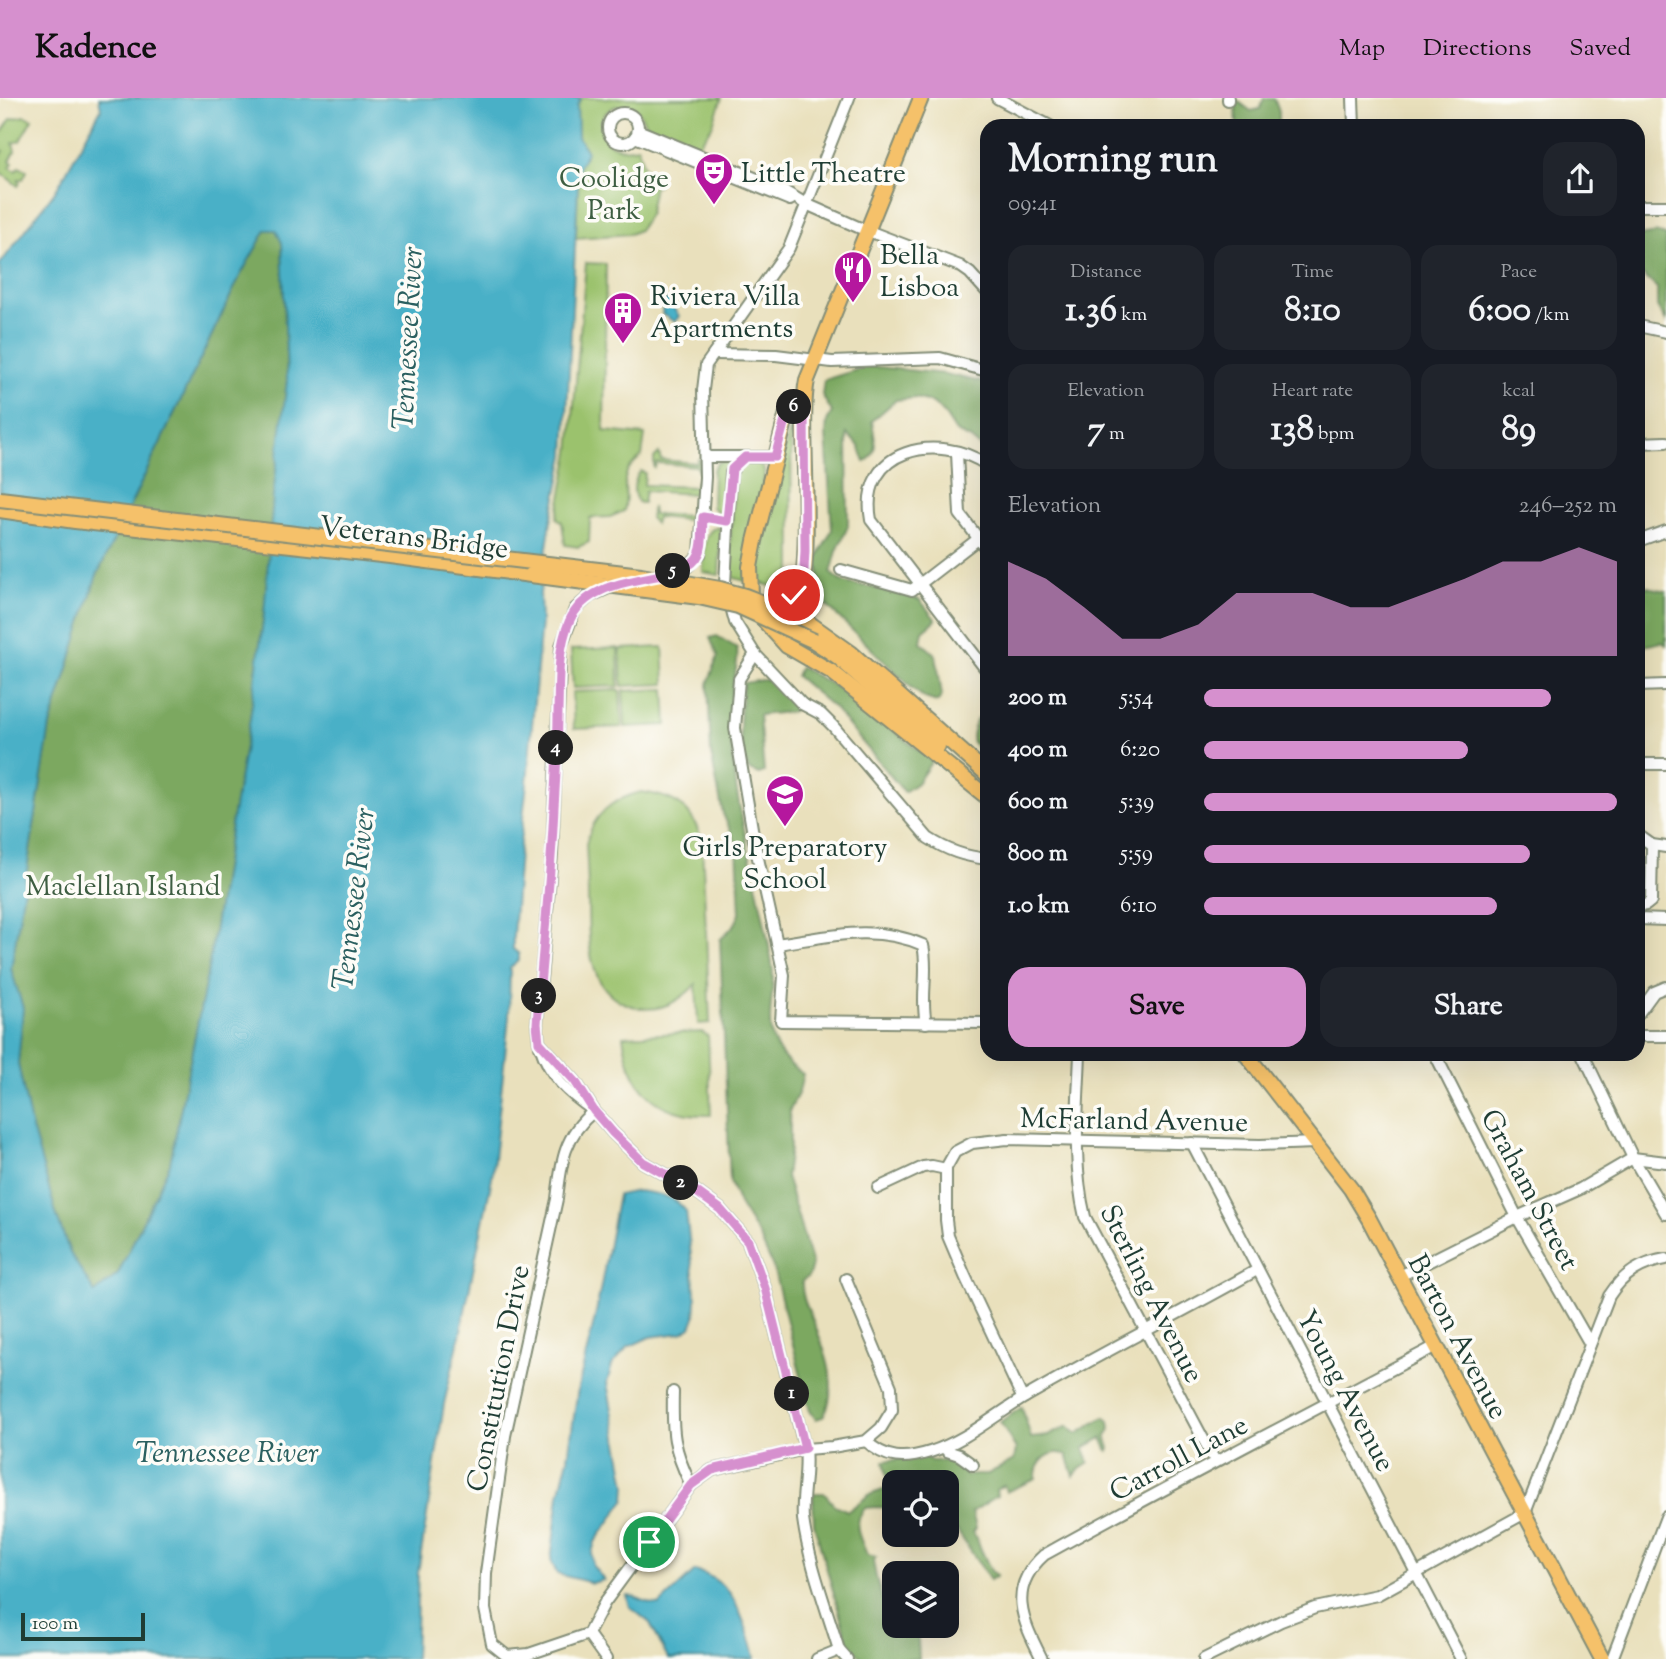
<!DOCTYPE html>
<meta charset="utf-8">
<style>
:root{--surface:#171b24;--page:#20242c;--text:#f1f3f6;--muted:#9ea1a6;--accent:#d690ce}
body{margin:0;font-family:"Sorts Mill Goudy",serif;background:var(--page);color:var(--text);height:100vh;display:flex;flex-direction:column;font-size:26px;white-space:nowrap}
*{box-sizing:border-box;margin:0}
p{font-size:23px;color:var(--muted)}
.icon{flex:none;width:38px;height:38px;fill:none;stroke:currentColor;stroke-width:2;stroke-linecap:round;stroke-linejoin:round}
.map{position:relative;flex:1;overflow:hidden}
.panel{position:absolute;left:980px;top:21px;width:665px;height:942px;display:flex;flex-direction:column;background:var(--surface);border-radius:21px;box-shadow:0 7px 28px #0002}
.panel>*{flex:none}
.buttons{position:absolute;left:882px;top:1372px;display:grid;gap:14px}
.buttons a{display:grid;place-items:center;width:77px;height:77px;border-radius:14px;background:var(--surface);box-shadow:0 7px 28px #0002;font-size:35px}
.scale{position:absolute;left:21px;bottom:18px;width:124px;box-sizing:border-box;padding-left:7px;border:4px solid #1f3d34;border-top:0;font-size:19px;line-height:24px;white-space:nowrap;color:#1f3d34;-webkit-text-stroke:5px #fdfcf7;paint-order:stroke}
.pin{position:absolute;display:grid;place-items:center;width:60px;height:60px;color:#fff;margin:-30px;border:4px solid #fff;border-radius:50%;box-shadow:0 2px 7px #0007}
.km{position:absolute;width:35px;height:35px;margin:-18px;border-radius:50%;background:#222;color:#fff;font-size:19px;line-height:35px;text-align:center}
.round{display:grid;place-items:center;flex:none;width:74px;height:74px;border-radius:21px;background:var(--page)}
.headline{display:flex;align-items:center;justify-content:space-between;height:119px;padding:0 28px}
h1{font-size:38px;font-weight:700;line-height:52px}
.metrics{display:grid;grid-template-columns:repeat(3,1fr);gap:10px;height:119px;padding:7px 28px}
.metrics div{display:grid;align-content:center;border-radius:18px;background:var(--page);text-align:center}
.metrics b{font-size:35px;font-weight:700}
.metrics small{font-size:19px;font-weight:400}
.metrics p{font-size:19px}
.chart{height:196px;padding:14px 28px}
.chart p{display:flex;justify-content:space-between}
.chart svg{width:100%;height:126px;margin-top:7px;fill:var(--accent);opacity:.7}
.primary-button{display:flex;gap:14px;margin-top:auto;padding:14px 28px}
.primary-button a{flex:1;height:80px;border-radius:21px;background:var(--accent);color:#111;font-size:28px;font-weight:700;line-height:80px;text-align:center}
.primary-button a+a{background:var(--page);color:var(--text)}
ul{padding:0 28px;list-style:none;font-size:23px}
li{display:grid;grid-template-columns:112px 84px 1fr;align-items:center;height:52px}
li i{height:18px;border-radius:9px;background:var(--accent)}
header{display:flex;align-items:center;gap:42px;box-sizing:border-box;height:98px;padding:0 35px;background:var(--accent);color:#111}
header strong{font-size:33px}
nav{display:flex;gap:38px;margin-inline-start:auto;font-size:24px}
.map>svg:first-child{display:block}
</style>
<header>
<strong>Kadence</strong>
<nav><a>Map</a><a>Directions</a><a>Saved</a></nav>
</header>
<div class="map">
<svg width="1666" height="1561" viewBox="0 0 1666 1561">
<rect width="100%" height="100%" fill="#fdfcf7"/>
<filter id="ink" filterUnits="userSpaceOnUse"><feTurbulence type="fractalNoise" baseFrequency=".0143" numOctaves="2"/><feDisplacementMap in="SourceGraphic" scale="14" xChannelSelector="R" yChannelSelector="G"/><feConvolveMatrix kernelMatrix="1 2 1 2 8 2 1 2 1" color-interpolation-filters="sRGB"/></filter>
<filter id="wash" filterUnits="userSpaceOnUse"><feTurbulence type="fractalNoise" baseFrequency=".00686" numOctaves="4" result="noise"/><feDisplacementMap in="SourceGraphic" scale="28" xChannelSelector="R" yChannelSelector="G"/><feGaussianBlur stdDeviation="1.57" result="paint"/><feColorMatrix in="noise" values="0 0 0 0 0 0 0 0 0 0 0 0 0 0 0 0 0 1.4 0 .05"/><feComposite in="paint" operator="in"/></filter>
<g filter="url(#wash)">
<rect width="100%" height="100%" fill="#e9e0bc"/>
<g fill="#9bc26d" stroke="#5d8050" stroke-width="2">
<path d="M 581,0 L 722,0 L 712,28 L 698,48 C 688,44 654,33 647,27 C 641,21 642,14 634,10 C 628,7 623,7 617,8 C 590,16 597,59 638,49 L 643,68 L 658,85 L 657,88 L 654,88 L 649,114 L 650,115 L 639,132 L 630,136 L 576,140 L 579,68 L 587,54 L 578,39 L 577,8 Z"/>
<polygon points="25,18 32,21 20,43 13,45 15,53 10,63 13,65 10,69 16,73 19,69 27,73 23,81 18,81 20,85 18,88 0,74 0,59 4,53 0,52 0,37 11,21"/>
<path d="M 586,165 L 606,166 L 604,333 L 645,337 L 642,358 C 613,380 631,388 624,413 L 610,419 L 590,420 L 589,444 L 578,449 L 565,447 L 562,424 L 557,420 L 570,354 Z"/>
<polygon points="791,327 792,471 788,482 776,489 755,484 755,468"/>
<polygon points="659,355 661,362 697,365 698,361 700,361 700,374 698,374 697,368 657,365 654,371 654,360"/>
<polygon points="730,363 725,375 722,415 720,416 712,409 713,372 718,364"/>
<polygon points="758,363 764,372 764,379 745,483 728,478 735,374 742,365"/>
<path d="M 641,373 L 645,375 L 644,387 L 695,389 L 696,383 L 700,383 L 699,402 L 695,402 L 694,396 L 645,393 L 643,405 L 639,405 C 631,396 633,382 641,373 Z"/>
<polygon points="652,409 653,416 692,418 695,413 698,413 697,423 657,419 655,426 650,420"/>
<path d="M 718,429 L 721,435 L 719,477 L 703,474 C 704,459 701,432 718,429 Z"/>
<polygon points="663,549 665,586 622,588 620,551"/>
<polygon points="618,550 619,588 573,590 571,552"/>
<polygon points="665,591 667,627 625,629 623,593"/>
<polygon points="620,592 622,629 574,631 572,594"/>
<path d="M 641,694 C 676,699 693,709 702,745 L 710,925 L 698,926 L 696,886 C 681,902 663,914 640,910 C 584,900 589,843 588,800 C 588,782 587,764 586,746 C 593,716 612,701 641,694 Z"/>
<path d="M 702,934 L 708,938 L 711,1017 C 656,1019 630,990 623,938 Z"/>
</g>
<g fill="#7ca860" stroke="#4e724a" stroke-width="2">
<polygon points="1264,0 1274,0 1279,14 1279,28 1237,28 1236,8 1239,4 1251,13 1260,11"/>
<polygon points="266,132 277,132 282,145 287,282 264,516 250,621 231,727 209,867 170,1066 118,1176 95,1196 70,1155 57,1119 30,1023 18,966 23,910 11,871 50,628 96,479 240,178"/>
<polygon points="1658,135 1666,137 1666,224 1657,208 1657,190 1643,177 1638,176 1638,138"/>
<path d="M 869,268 L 945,276 L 987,285 L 987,355 L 971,341 L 956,334 L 943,314 L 933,305 L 916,300 L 896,302 L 872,323 C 874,337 880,355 865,364 L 859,348 L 847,336 L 848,428 L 837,453 L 831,475 C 842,488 856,486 871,489 C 886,493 905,496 920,502 L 936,522 L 923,533 L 921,544 L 936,557 L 942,598 L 937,604 L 925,600 L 913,591 L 821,502 L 818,459 L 832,432 L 826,336 L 827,323 L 832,314 L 822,297 L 824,282 Z"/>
<polygon points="1638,487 1666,493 1666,547 1662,544 1644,548 1638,546"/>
<path d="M 717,538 L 737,550 C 739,565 734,577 732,592 C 730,604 730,617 730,629 C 733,710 760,787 772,866 C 776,888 767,913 771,935 C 775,953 789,967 803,976 L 799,994 L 790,1011 L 790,1051 L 786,1078 L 812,1167 L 809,1178 L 802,1183 C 801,1200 808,1210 814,1225 C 826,1255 840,1289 823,1319 L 816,1321 L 810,1313 L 773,1169 L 760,1140 L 739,1106 L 730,1084 L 720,842 L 735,826 L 740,816 L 737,747 L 723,716 L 711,656 L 708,586 L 718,558 L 710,540 Z"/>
<polygon points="800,569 844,593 932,663 917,685 904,694 834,610 796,578"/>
<path d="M 770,581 L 780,588 L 801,609 L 790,614 L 759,617 L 764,674 L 759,676 L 749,672 C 735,647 741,612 743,585 Z"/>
<path d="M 985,620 L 987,661 C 971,646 968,642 977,621 Z"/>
<path d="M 1022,1309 L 1031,1340 L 1048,1338 L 1068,1328 L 1077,1336 L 1104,1319 L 1109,1323 L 1110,1331 L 1106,1338 L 1110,1350 L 1108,1353 L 1102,1340 L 1084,1350 L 1089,1365 L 1080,1371 L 1074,1378 L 1067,1357 C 1051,1350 1035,1363 1036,1381 L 1006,1394 L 1004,1387 L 996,1392 L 997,1398 L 972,1414 L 976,1430 L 973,1434 L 991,1473 L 997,1477 L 990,1482 L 954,1428 L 947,1424 L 947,1384 L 894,1384 L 894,1410 L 876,1409 L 865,1410 C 851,1429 860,1438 867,1457 L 876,1459 L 873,1463 C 875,1477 883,1513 894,1521 L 894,1528 L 913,1528 L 918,1542 L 919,1561 L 862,1561 L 847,1542 L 814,1426 L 813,1395 L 824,1395 L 834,1407 L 848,1413 L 869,1397 L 889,1390 L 884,1363 L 925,1358 L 931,1363 C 948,1362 957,1362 966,1377 L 986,1377 L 1014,1362 L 1016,1351 L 1000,1324 Z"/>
</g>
<g fill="#48b0c7" stroke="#34767e" stroke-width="2" fill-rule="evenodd">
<path d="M 99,0 L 581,0 L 577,8 L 578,39 L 587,54 L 579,68 L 565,357 L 551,423 L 540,495 L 541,524 L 527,685 L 519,754 L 513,838 L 513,851 L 519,856 L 519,862 L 510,870 L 509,919 L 492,1080 L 460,1237 L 444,1306 L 418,1475 L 415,1561 L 0,1561 L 0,166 L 58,89 L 101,11 ZM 266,132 L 276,132 L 282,145 L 287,282 L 273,398 L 264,516 L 250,621 L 231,727 L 209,867 L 170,1066 L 118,1176 L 95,1195 L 70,1155 L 57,1119 L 30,1023 L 18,966 L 23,910 L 11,871 L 50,628 L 96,479 L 240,178 Z"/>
<polygon points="664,202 672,202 673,209 679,218 675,224 662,216"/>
<path d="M 637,1093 C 656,1095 674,1097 686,1113 L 696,1203 L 695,1219 L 691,1229 L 681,1235 L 650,1239 L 628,1249 L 612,1267 L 607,1285 L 626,1387 L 625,1402 L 595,1444 L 592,1455 L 593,1468 L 604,1482 L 592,1485 L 557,1476 L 551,1462 L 559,1397 L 568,1360 L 578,1290 L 595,1220 L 618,1097 Z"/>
<path d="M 695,1473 C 708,1476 719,1483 728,1493 C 737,1503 754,1548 755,1561 L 668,1561 L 650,1525 L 630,1509 L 627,1498 C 639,1498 646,1506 659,1507 Z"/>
</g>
</g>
<g filter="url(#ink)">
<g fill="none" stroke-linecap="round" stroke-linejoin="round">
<defs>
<g id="minor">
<polyline points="997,0 1050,28"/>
<polyline points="1228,0 1228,2"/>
<polyline points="1353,0 1354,28"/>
<circle cx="623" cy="30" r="15"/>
<polyline points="638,32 779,90 806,106 858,129 960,168 970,175 987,194"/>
<polyline points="635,39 790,102"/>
<polyline points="1638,108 1666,108"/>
<polyline points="1638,228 1666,234"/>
<polyline points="714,256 776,257 832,264 940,260 987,273"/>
<polyline points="1638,345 1666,344"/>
<polyline points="957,355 960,416 987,452"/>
<polyline points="706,359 775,359"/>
<path d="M 745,359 L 736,365 L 731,375 L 725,486 L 735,524 L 755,556 L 802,606 L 821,616 L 833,628 L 928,740 C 948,753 964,758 987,761"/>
<path d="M 987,367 C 938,334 858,350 871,422 L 987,573"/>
<polyline points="1638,443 1666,433"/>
<polyline points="841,472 912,492 978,441"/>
<polyline points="656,478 687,469 700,456 705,379 703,292 706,267 789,150 849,0"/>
<path d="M 613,488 L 590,498 L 575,511 L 561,548 L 552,756 L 537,926 L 539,944 L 575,983 L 594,1013 L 613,1035 L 643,1064 L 694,1092 L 720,1111 L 748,1143 L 765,1190 L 805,1351 C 808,1374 801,1398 803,1421 C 809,1465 826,1509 839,1552 L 847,1561"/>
<polyline points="755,556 739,581 735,630 754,742 784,877 781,923 987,925"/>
<polyline points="1638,588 1666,587"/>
<polyline points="1638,666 1666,666"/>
<polyline points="1638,737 1652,747 1666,749"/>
<polyline points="1638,809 1646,807 1651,803 1652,747"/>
<polyline points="1638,821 1666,822"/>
<path d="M 777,846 C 826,839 875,825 923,847 C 929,874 920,899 926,925"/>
<polyline points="1638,916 1654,894 1666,889"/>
<polyline points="1638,938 1666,938"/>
<path d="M 1080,956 C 1078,1010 1072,1065 1085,1119 L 1215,1363"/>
<polyline points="1435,956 1517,1119 1590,1246"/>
<polyline points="1583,956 1633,1060 1666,1116"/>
<polyline points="1192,1045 1461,1561"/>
<polyline points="878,1090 923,1069 932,1068 946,1071"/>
<polyline points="1400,1178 1517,1119 1580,1091 1633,1060 1666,1064"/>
<path d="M 673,1294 C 672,1334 673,1351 691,1387"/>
<polyline points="1025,1299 1021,1297 965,1178 948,1138 946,1122 946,1070 955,1054 972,1045 1007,1041 1260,1047 1315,1045"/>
<path d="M 866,1343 C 886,1362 905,1362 930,1354 C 966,1343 996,1316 1027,1298 C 1103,1254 1181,1215 1257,1172"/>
<polyline points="944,1349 947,1353 959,1357 973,1367"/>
<polyline points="588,1536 606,1561"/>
<path d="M 507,1558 L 492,1546 L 485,1511 L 486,1475 L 505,1338 L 557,1101 C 561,1065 564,1037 594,1013 C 568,995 550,979 540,948"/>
<polyline points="507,1558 529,1556 588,1536 605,1504 691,1387 712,1372 805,1351 832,1349 866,1343 881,1330 892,1312 891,1289 846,1181"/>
<polyline points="817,1561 839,1552"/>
<path d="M 1042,1561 C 1023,1523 1006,1491 1044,1457 C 1173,1385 1305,1317 1436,1248"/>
<path d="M 1204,1561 L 1281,1523 L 1315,1510 L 1377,1497 L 1525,1415 L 1609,1198 C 1623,1176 1641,1165 1666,1161"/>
<polyline points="1612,1561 1666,1419"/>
</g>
<g id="major">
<polyline points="804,308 791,310 787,315 755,443 750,469 751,498 761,519 787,548 832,574 987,699"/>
<polyline points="0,412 75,423 390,458 531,477"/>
<polyline points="791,516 806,523 851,555 987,676"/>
<path d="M 782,522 C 785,520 788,518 791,516 C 819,487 797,330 807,282 L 921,0"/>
<polyline points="814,543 838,559 938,648"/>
<polyline points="1246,956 1351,1091 1369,1121 1602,1561"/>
</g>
</defs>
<use href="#minor" stroke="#848e78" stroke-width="14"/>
<use href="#major" stroke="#848e78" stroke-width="18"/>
<use href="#minor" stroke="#fff" stroke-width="10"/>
<use href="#major" stroke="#f5c16b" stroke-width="14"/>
<defs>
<g id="major-bridge">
<polyline points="0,401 641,477 720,491 745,498 791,516"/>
<polyline points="531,477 699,499 738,508 814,543"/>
</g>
</defs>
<use href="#major-bridge" stroke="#848e78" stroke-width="18" stroke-linecap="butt"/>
<use href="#major-bridge" stroke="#f5c16b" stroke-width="14"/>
</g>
</g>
<g fill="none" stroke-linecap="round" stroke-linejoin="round" filter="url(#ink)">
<defs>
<path id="route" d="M 649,1444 L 691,1387 L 712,1372 L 805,1350 L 765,1190 L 748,1143 L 720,1111 L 694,1092 L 643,1064 L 613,1035 L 594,1013 L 575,983 L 539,944 L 537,926 C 542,854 551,782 554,709 C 556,677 558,645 558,613 C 559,583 557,553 569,524 C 592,468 685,490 699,456 C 704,447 702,430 703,419 L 727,423 L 732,371 L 745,359 L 775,359 L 787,315 L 791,310 L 804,308 L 805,453 L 804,471 L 794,497"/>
</defs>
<use href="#route" stroke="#fff" stroke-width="14"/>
<use href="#route" stroke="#d690ce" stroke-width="9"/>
</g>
<defs>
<symbol id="theatre-pin" viewBox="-11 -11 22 30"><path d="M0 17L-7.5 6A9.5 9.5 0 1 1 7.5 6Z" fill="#b5179e" stroke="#fdfcf7"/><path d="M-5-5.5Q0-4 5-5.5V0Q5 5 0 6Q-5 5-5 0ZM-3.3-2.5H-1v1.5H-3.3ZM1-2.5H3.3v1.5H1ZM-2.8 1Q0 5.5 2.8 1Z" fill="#fff"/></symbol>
<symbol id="restaurant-pin" viewBox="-11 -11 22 30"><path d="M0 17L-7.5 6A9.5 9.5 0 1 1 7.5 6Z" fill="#b5179e" stroke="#fdfcf7"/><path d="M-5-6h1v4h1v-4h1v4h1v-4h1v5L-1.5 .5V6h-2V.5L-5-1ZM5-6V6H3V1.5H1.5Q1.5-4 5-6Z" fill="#fff"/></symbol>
<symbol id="building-pin" viewBox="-11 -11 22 30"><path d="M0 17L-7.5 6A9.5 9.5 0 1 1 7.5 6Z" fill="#b5179e" stroke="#fdfcf7"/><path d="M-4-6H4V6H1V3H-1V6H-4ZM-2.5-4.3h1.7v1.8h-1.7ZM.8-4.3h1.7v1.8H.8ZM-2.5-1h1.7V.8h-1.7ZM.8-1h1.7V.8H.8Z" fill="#fff"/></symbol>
<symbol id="school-pin" viewBox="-11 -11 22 30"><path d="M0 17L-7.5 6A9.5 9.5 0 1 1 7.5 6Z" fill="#b5179e" stroke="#fdfcf7"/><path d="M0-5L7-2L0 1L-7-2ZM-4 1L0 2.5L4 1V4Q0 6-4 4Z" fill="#fff"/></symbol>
</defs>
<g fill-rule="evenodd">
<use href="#theatre-pin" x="692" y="52" width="44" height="60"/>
<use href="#restaurant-pin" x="831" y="150" width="44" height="60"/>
<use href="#building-pin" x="601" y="191" width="44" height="60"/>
<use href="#school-pin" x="763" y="674" width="44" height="60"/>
</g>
<g text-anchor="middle" stroke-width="7" stroke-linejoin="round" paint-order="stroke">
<g font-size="28" fill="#1f3d34" stroke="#fdfcf7" text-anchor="start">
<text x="741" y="84">Little Theatre</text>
<text x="880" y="166">Bella<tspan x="880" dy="32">Lisboa</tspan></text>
<text x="650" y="207">Riviera Villa<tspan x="650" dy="32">Apartments</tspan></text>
<text x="785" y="758" text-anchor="middle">Girls Preparatory<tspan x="785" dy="32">School</tspan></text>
</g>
<g font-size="28" fill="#3e5e42" stroke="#fdfcf7">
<text x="614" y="89">Coolidge<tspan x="614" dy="32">Park</tspan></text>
<text x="123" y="797">Maclellan Island</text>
</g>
<g font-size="28" fill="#1f3d34" stroke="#fdfcf7">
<text transform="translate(414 438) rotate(7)" y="10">Veterans Bridge</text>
<text transform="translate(1134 1021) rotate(1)" y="10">McFarland Avenue</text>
<text transform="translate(1531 1091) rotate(62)" y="10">Graham Street</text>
<text transform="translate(1153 1195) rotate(63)" y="10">Sterling Avenue</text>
<text transform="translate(1459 1238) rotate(62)" y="10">Barton Avenue</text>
<text transform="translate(497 1280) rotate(-79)" y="10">Constitution Drive</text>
<text transform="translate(1347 1292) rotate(62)" y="10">Young Avenue</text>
<text transform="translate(1178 1359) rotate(-28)" y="10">Carroll Lane</text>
</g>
<g font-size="30" font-style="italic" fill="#2b6060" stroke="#fdfcf7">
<text transform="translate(407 240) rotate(-87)" y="10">Tennessee River</text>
<text transform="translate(353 801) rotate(-83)" y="10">Tennessee River</text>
<text x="227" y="1364">Tennessee River</text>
</g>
</g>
</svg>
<div class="buttons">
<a><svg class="icon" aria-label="locate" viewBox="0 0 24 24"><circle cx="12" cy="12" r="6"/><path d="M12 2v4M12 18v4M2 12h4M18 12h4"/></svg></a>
<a><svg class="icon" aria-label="layers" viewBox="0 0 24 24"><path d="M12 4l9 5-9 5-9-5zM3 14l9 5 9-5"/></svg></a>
</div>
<div class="scale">100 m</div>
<div class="pin" style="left:649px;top:1444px;background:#1e9e55"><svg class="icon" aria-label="arrive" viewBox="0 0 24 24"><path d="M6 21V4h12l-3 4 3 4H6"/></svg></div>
<div class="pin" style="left:794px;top:497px;background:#d93025"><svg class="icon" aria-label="check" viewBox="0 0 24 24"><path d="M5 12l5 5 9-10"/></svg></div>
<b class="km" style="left:792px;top:1296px">1</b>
<b class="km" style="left:681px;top:1085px">2</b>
<b class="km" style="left:539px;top:898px">3</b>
<b class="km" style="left:556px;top:650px">4</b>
<b class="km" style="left:673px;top:473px">5</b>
<b class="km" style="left:794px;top:309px">6</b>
<section class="panel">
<div class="headline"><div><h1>Morning run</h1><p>09:41</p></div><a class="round"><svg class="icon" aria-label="share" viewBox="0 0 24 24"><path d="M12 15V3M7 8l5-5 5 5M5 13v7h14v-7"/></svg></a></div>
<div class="metrics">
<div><p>Distance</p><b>1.36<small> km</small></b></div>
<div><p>Time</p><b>8:10</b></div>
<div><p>Pace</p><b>6:00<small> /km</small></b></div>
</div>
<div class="metrics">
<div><p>Elevation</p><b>7<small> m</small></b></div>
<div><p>Heart rate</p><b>138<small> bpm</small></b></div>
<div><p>kcal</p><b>89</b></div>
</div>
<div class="chart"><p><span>Elevation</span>246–252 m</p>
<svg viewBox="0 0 160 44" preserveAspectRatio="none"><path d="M0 44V11L10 17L20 27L30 38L40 38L50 33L60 22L70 22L80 22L90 27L100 27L110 22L120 17L130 11L140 11L150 6L160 11V44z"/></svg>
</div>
<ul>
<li><b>200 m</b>5:54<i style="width:84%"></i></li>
<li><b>400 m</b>6:20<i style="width:64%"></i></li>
<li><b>600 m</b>5:39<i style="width:100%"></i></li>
<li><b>800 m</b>5:59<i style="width:79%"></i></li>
<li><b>1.0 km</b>6:10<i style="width:71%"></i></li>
</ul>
<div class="primary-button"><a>Save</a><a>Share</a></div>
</section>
</div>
